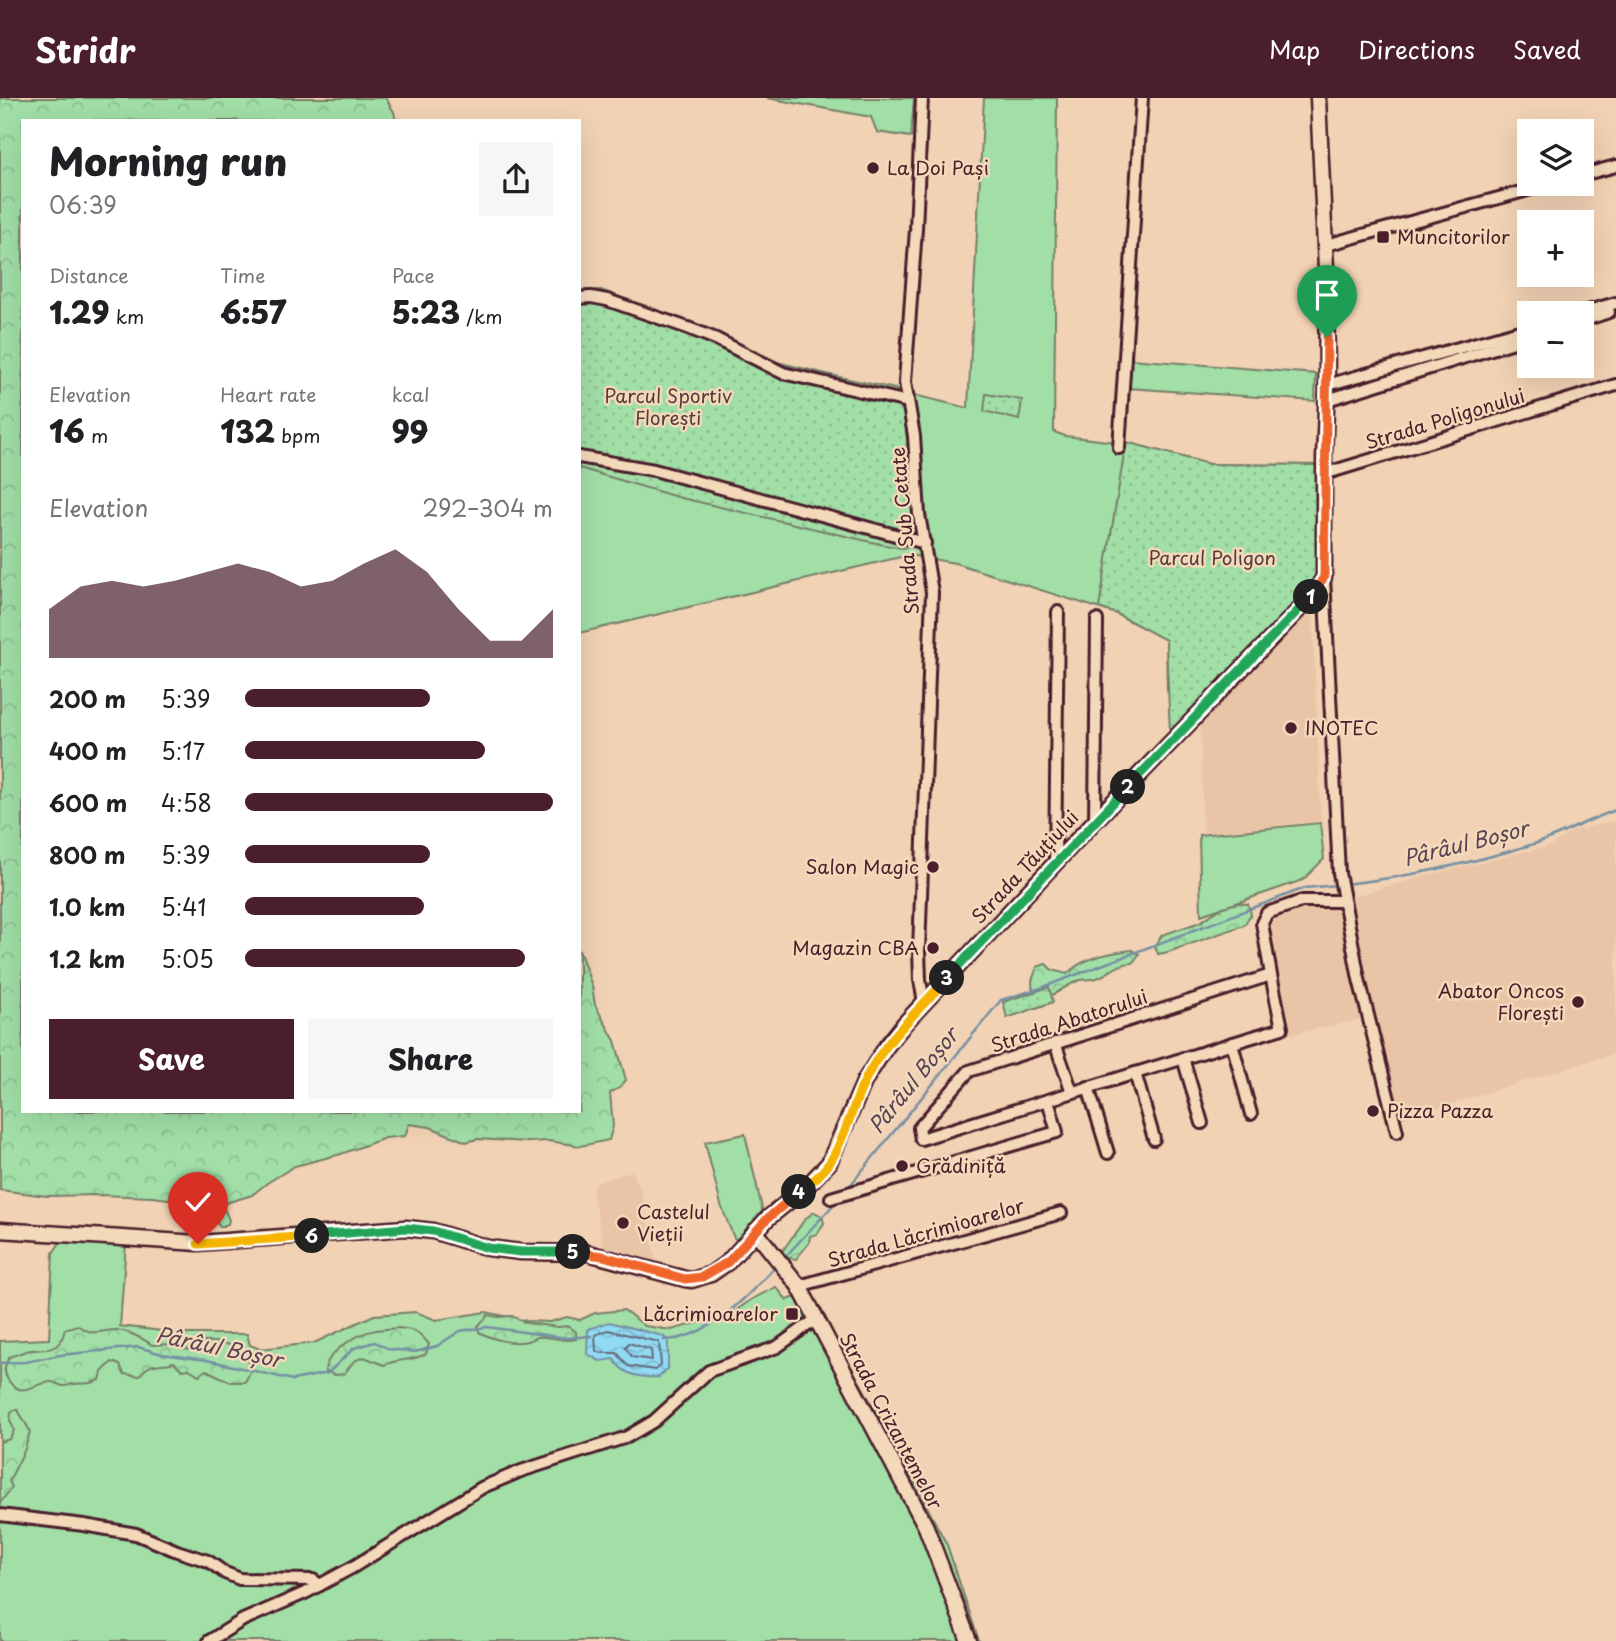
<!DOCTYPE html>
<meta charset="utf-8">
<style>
:root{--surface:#fff;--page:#f6f6f6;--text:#202124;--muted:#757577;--accent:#4a1f2b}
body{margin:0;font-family:"Playpen Sans",sans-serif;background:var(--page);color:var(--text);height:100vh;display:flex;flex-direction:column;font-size:26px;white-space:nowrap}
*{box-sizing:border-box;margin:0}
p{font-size:23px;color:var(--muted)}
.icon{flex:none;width:38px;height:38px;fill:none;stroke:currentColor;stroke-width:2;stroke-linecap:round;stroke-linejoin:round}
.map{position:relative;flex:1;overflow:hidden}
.panel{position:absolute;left:21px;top:21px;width:560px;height:994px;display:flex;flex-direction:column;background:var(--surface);border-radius:0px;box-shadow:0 7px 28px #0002}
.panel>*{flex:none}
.buttons{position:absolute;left:1517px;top:21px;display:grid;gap:14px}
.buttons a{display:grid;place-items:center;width:77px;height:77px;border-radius:0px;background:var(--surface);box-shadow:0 7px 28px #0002;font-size:35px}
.pin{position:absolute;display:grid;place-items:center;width:60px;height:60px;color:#fff;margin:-72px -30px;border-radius:50% 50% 50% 0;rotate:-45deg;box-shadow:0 0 7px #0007}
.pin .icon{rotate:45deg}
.km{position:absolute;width:35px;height:35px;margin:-18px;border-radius:50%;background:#222;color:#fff;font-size:19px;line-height:35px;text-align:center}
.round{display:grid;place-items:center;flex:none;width:74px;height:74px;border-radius:0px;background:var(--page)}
.overview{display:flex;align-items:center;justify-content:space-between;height:119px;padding:0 28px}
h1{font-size:38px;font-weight:800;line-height:52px}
.figures{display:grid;grid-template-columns:repeat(3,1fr);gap:10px;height:119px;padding:7px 28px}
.figures div{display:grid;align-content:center}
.figures b{font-size:30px;font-weight:800}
.figures small{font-size:19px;font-weight:400}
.figures p{font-size:19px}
.chart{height:196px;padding:14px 28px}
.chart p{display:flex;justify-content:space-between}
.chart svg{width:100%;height:126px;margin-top:7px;fill:var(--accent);opacity:.7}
.primary-button{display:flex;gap:14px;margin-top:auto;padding:14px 28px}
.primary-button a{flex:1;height:80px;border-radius:0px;background:var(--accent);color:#fff;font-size:28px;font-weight:800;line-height:80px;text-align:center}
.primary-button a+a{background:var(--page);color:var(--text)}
ul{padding:0 28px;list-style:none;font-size:23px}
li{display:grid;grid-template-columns:112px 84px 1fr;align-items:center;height:52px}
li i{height:18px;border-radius:9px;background:var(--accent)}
header{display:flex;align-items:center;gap:42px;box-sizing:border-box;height:98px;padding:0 35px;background:var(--accent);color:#fff}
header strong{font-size:33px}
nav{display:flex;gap:38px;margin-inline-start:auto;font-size:24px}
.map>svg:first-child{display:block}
</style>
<header>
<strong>Stridr</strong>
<nav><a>Map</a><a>Directions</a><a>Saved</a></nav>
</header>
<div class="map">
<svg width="1616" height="1543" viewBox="0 0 1616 1543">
<defs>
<pattern id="forest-crowns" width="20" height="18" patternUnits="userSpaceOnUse" patternTransform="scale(1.75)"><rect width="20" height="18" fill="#a1dfa7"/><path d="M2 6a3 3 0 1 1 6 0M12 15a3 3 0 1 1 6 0" fill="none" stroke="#8cbf90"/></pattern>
<pattern id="park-dots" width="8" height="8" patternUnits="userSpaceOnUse" patternTransform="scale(1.75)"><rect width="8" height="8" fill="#a1dfa7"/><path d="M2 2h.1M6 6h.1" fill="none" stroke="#8cbf90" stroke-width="1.8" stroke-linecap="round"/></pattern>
<pattern id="water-waves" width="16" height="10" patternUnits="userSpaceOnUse" patternTransform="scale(1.75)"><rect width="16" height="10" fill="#91daf3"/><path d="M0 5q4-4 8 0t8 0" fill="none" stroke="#7fbbd0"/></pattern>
</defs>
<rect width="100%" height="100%" fill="#f1d2b4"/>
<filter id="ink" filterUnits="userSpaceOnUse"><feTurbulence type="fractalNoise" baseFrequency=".0143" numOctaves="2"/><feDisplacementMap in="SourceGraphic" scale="14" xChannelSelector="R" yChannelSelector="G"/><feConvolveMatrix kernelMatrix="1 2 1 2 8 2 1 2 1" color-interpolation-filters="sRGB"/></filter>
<g filter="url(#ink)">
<g fill="#e9c4a7">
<polygon points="1312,507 1321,723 1203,735 1200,621"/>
<polygon points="1614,723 1616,730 1616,955 1388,1025 1364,921 1288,937 1266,823 1268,818 1348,800 1425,778 1550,748 1573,733"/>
<polygon points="633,1073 641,1094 657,1168 605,1156 592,1090 598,1084"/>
</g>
<g fill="#a1dfa7" stroke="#767f69" stroke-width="2">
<polygon points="767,0 914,0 911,39 877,34 871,19"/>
<polygon points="984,0 1057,0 1054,334 1065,338 1133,346 1209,366 1319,367 1167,592 1166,542 1117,516 955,465 909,457 579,535 579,205 618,226 968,310"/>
<polygon points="1130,261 1316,276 1315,303 1128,290"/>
<polygon points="1320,725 1324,761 1303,782 1201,817 1199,737"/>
<polygon points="745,1036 763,1115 738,1142 734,1140 721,1107 705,1044"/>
<polygon points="63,1140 126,1144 120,1228 188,1236 247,1236 250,1247 260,1251 314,1245 374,1217 416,1214 436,1222 486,1214 527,1223 550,1224 567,1219 580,1222 595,1215 624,1212 645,1228 671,1232 731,1216 752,1201 776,1189 787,1202 809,1195 889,1336 947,1447 979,1543 0,1543 0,1243 49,1241 53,1155"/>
</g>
<g fill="url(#forest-crowns)" stroke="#767f69" stroke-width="2">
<polygon points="0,0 386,0 394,14 396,23 23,23 23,1013 579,1013 579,852 592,888 595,907 615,943 626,982 619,990 610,995 613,1028 609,1042 580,1048 549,1043 527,1044 478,1041 466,1044 430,1029 409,1026 405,1038 385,1040 341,1056 295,1068 267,1085 252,1097 226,1105 223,1108 229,1122 228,1126 220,1129 213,1120 210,1108 206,1106 153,1099 100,1097 47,1098 0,1092"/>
<polygon points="1238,805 1248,806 1251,816 1244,827 1168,854 1158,856 1155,848 1162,837 1200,824 1223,809"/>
<path d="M 1132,852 L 1139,856 L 1133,865 C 1117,865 1111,875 1097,880 C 1091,882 1085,881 1080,882 C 1063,887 1052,905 1033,897 L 1032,883 L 1037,869 L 1046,866 L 1052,872 L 1067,876 C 1083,859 1109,855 1132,852 Z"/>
<polygon points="814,1114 822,1118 824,1125 817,1136 810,1138 809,1145 796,1161 787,1160 781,1155 805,1121"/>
<path d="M 488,1217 L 498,1219 L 512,1218 L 526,1225 L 558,1229 L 569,1228 L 576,1234 L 576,1241 C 562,1245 550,1237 537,1239 C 534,1240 531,1242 527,1243 C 512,1247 492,1241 479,1234 L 478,1228 Z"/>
<path d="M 77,1227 C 95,1239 96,1233 115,1232 C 126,1232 144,1241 152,1247 L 172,1246 L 183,1251 L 192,1252 L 200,1244 C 213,1243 232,1244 241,1255 C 246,1260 246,1264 253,1268 L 245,1284 L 231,1284 L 206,1272 L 199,1277 L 189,1271 L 182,1272 L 174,1264 C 157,1269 152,1262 139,1278 L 124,1276 L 120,1267 L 112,1264 L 102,1274 L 100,1282 C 87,1288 86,1284 73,1286 C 66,1287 71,1288 63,1288 C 59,1287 56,1285 52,1284 C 36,1283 20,1304 7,1280 C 3,1272 5,1266 9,1259 C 16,1257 24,1253 31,1252 C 49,1251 60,1254 65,1231 Z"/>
<path d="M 398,1230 C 416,1232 418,1233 429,1246 L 426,1256 C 412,1263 398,1261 384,1267 L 364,1259 L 354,1263 L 344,1276 L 335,1277 L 325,1273 C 326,1254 358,1235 376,1232 C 383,1231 391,1231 398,1230 Z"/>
<polygon points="15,1312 18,1312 30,1333 25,1351 9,1383 12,1389 0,1405 0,1344 10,1341 14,1332 10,1322 11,1315"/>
</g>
<g fill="url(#park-dots)" stroke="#767f69" stroke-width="2">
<polygon points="579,192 601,192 656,212 787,268 896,291 903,307 919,448 902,450 880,446 677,399 579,370"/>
<polygon points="986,296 1022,302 1019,322 984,313"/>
<polygon points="1126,344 1209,366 1319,367 1319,479 1286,518 1170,635 1166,542 1117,516 1099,510"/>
<polygon points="1049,889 1053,904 1007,920 1003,904"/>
</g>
<path fill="url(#water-waves)" stroke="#758fa3" stroke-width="2" d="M 609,1224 L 663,1238 L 668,1243 L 668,1270 L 659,1279 C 642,1280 622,1277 614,1261 L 600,1263 L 587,1256 L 588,1231 Z"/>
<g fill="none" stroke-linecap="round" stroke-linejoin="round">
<g stroke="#666a7b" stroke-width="2">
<polygon points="608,1232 659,1244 661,1267 655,1272 628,1268 617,1255 602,1255 596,1253 595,1237"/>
<polygon points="629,1245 651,1252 652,1262 632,1259 625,1249"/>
</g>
<g stroke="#758fa3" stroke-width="2.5">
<path d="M 1344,786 C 1411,779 1473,765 1537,745 C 1564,736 1589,721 1616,712"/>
<polyline points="848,1090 1001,902 1041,890 1305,790 1337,787"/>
<polyline points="784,1160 837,1103"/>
<path d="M 664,1242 C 707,1242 749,1197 777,1167"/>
<polyline points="0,1265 25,1264 60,1257 138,1249 162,1256 207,1262 293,1282 328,1275 354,1250 375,1244 389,1251 415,1254 437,1248 460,1233 487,1229 567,1240 591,1238"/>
</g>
<defs>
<g id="street">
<polyline points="922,0 916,131 905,284 914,338 919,416 932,494 919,853 920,882 924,905"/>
<polyline points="1582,77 1616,68"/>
<polyline points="1326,147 1550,86"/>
<polyline points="579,200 591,199 607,202 688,230 716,241 783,275 908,304"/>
<polyline points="1581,215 1616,205"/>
<polyline points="1582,223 1609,214"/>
<polyline points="1327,287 1530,230"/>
<polyline points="1327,302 1530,239"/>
<polyline points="1119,350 1142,0"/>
<polyline points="579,359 654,372 925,445"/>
<polyline points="1324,376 1616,287"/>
<polyline points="1324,479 1339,775 1359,881 1397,1034"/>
<polyline points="1095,722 1097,522"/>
<polyline points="1055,766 1058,514"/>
<polyline points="1271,877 1282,930 921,1041 919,1030 969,973 1271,877 1262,825 1267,815 1302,803 1343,803"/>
<polyline points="1055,945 1072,994"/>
<polyline points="1232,945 1251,1016"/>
<polyline points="1183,960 1202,1025"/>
<polyline points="1135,975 1154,1041"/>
<polyline points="1088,989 1108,1055"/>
<polyline points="831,1100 1057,1034 1048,1002"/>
<polyline points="799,1188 1061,1115"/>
<polyline points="0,1417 84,1427 136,1436 177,1453 208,1463 225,1475 240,1481 313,1482 320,1487"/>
<polyline points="209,1543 243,1522 305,1495 353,1469 483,1389 521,1373 627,1339 654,1323 709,1273 777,1249 815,1222"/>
</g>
<g id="secondary">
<polyline points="0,1132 198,1145 406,1130 433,1133 488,1150 521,1154 588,1155 685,1181 692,1182 711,1176 728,1164 768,1120 805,1090 829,1065 865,982 886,949 905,925 1092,726 1313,497 1324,479 1324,360 1327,287 1326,171 1318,0"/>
<polyline points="755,1133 799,1188 926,1429 969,1543"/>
</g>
</defs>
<use href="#street" stroke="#4a1f2b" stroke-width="16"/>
<use href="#secondary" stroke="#4a1f2b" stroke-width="19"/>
<use href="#street" stroke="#f3d9ba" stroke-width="10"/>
<use href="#secondary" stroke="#f3d9ba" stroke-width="14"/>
</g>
</g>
<g fill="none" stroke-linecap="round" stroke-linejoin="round" filter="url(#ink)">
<defs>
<polyline id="split-1" points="1311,499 1324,479 1327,239"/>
<polyline id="split-2" points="1128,689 1311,499"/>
<polyline id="split-3" points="947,880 1128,689"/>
<path id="split-4" d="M 799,1094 C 810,1086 822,1076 830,1064 C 849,1034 854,997 874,966 C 894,934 922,909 947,880"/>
<polyline id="split-5" points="573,1154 603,1158 685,1181 702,1179 728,1164 768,1120 799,1094"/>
<polyline id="split-6" points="312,1138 406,1130 433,1133 488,1150 521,1154 573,1154"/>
<polyline id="split-7" points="198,1146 312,1138"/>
</defs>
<use href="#split-1" stroke="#fff" stroke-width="14"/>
<use href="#split-2" stroke="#fff" stroke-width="14"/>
<use href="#split-3" stroke="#fff" stroke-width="14"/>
<use href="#split-4" stroke="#fff" stroke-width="14"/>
<use href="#split-5" stroke="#fff" stroke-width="14"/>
<use href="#split-6" stroke="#fff" stroke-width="14"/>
<use href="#split-7" stroke="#fff" stroke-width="14"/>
<use href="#split-1" stroke="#f0652b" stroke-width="9"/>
<use href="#split-2" stroke="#22a559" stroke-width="9"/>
<use href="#split-3" stroke="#22a559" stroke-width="9"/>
<use href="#split-4" stroke="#f5b400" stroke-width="9"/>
<use href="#split-5" stroke="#f0652b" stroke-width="9"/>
<use href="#split-6" stroke="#22a559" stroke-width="9"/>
<use href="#split-7" stroke="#f5b400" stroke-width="9"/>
</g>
<g fill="#4a1f2b" stroke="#f3d9ba" stroke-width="2.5">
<circle cx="873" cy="70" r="7"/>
<rect x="1376" y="132" width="14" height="14" rx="3.5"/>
<circle cx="1291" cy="630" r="7"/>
<circle cx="933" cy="769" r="7"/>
<circle cx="933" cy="850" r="7"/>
<circle cx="1578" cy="904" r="7"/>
<circle cx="1373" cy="1013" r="7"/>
<circle cx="902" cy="1068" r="7"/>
<circle cx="623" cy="1125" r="7"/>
<rect x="785" y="1209" width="14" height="14" rx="3.5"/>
</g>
<g text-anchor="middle" stroke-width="5" stroke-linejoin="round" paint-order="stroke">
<g font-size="19" fill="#4a1f2b" stroke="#f3d9ba" text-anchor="start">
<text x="887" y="77">La Doi Pași</text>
<text x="1397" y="146">Muncitorilor</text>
<text x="1305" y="637">INOTEC</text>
<text x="919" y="776" text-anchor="end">Salon Magic</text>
<text x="919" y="857" text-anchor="end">Magazin CBA</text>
<text x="1564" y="900" text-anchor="end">Abator Oncos<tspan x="1564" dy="22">Florești</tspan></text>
<text x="1387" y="1020">Pizza Pazza</text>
<text x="916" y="1075">Grădiniță</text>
<text x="637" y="1121">Castelul<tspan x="637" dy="22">Vieții</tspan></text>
<text x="778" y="1223" text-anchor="end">Lăcrimioarelor</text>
</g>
<g font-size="19" fill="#573c3e" stroke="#f3d9ba">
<text x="668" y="305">Parcul Sportiv<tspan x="668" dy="22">Florești</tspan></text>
<text x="1212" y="467">Parcul Poligon</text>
</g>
<g font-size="19" fill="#4a1f2b" stroke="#f3d9ba">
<text transform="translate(1445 321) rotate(-17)" y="7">Strada Poligonului</text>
<text transform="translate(905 433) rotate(-95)" y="7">Strada Sub Cetate</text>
<text transform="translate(1025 769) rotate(-47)" y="7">Strada Tăuțiului</text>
<text transform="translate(1069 923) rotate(-18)" y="7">Strada Abatorului</text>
<text transform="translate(926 1135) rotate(-16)" y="7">Strada Lăcrimioarelor</text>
<text transform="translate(891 1323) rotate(62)" y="7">Strada Crizantemelor</text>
</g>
<g font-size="21" font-style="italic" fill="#584453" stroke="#f3d9ba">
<text transform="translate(1466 746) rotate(-14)" y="7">Pârâul Boșor</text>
<text transform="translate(914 983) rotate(-51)" y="7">Pârâul Boșor</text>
<text transform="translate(219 1250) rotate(12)" y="7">Pârâul Boșor</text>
</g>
</g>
</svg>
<div class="buttons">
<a><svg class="icon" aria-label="layers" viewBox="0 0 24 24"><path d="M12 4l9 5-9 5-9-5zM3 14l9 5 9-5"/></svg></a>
<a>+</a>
<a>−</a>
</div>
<div class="pin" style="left:1327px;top:239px;background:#1e9e55"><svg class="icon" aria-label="arrive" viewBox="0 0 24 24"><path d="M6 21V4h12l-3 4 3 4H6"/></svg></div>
<div class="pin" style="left:198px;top:1146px;background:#d93025"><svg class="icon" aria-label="check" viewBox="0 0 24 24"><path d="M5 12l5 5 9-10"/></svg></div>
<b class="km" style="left:1311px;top:499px">1</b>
<b class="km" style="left:1128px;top:689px">2</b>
<b class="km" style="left:947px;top:880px">3</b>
<b class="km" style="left:799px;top:1094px">4</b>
<b class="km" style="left:573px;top:1154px">5</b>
<b class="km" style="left:312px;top:1138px">6</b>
<section class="panel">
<div class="overview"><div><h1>Morning run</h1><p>06:39</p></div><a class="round"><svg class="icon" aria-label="share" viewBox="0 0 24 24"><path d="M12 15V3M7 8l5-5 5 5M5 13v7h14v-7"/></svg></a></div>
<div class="figures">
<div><p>Distance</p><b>1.29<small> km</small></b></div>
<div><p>Time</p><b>6:57</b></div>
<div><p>Pace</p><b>5:23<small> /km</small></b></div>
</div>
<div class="figures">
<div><p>Elevation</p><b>16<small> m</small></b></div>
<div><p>Heart rate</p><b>132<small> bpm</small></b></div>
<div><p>kcal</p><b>99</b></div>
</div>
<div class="chart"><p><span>Elevation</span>292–304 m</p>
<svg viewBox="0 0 160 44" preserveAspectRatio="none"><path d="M0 44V27L10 19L20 17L30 19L40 17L50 14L60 11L70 14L80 19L90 17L100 11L110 6L120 14L130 27L140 38L150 38L160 27V44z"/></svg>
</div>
<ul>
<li><b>200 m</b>5:39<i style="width:60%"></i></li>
<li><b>400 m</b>5:17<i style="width:78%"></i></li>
<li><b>600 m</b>4:58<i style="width:100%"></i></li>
<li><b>800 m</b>5:39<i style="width:60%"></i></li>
<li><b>1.0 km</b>5:41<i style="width:58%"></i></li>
<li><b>1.2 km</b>5:05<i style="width:91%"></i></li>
</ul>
<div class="primary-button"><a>Save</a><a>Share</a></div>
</section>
</div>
